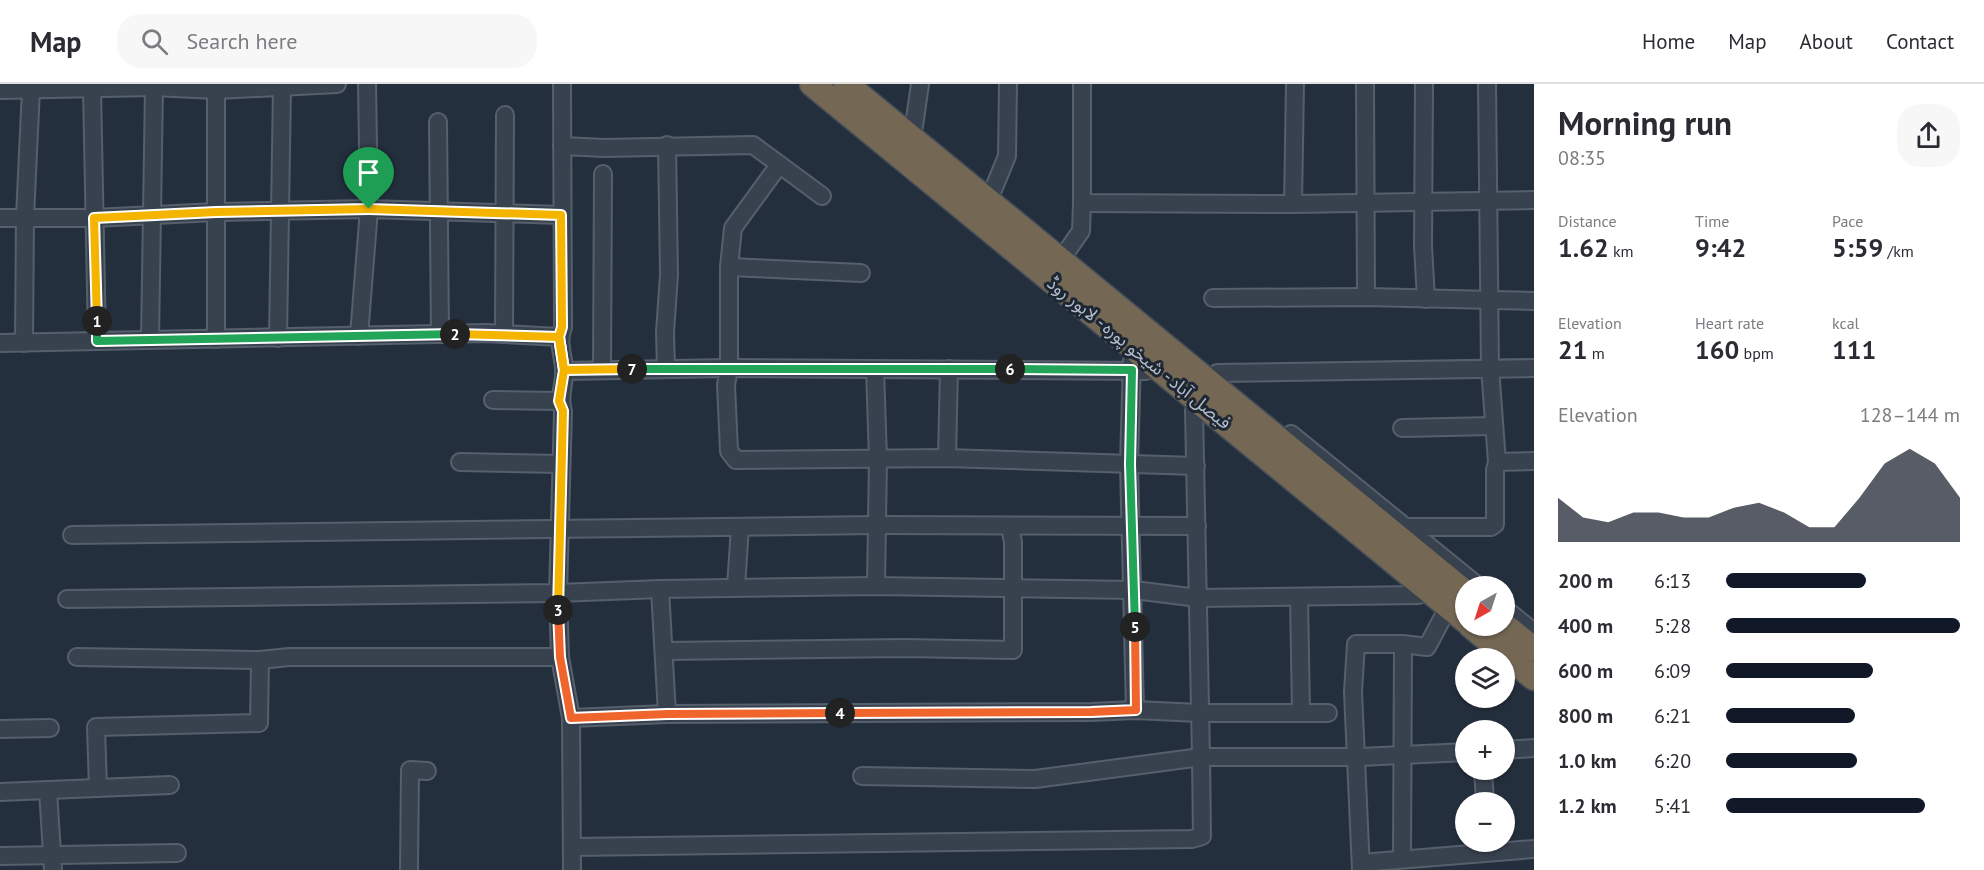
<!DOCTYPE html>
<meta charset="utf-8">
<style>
:root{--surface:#fff;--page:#f7f7f7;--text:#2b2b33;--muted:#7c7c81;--line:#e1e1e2;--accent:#111827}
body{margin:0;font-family:"PT Sans","Noto Sans Arabic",sans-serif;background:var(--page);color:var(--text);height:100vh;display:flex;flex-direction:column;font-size:22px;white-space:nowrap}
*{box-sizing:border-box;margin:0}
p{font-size:20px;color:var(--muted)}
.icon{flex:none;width:33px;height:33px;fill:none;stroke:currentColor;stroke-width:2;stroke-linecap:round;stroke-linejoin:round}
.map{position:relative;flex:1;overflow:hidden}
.panel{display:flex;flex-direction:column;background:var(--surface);width:450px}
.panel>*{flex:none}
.needle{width:39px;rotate:219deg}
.tools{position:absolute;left:1455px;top:492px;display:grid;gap:12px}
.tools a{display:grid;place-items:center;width:60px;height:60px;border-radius:50%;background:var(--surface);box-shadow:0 2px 4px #0004;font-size:30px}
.pin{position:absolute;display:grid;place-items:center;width:51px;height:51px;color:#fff;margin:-62px -26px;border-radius:50% 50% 50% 0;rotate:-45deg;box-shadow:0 0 6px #0007}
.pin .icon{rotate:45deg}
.km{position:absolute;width:30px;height:30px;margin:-15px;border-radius:50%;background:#222;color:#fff;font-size:16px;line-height:30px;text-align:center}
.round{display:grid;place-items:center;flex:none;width:63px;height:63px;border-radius:24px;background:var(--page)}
.overview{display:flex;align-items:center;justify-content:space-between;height:102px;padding:0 24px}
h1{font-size:33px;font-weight:800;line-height:45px}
.stats{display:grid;grid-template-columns:repeat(3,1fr);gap:9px;height:102px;padding:6px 24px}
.stats div{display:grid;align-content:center}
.stats b{font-size:26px;font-weight:800}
.stats small{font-size:16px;font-weight:400}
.stats p{font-size:16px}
.chart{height:168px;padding:12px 24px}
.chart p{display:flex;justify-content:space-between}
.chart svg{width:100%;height:108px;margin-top:6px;fill:var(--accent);opacity:.7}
ul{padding:0 24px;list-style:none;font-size:20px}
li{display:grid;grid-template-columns:96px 72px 1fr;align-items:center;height:45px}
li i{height:15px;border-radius:8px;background:var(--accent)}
header{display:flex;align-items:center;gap:36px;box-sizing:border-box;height:84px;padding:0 30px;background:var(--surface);border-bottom:2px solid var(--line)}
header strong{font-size:28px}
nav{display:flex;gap:33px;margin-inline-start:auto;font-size:21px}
.search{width:420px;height:54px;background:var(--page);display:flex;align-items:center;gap:15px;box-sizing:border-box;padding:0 21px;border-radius:24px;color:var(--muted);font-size:22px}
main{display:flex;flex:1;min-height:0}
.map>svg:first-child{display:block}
</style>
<header>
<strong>Map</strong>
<div class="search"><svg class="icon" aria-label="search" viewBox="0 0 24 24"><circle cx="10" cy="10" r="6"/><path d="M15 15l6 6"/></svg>Search here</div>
<nav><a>Home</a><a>Map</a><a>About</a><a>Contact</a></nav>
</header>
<main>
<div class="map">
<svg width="1534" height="786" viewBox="0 0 1534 786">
<rect width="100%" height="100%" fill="#242f3e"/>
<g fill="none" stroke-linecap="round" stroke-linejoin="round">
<defs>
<g id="minor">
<polyline points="367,0 369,125 561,131"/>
<path d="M 562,0 L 563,243 C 557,258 563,269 564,285 C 565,300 558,312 563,327 L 558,509 L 560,573 L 571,634 L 572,786"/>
<polyline points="1082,0 1082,119 1293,120 1534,116"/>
<polyline points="1365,0 1366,213"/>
<polyline points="1424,0 1423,162 1426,215"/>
<polyline points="92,4 97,257"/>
<polyline points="0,6 154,3 216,6 337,0"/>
<polyline points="216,6 216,255"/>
<polyline points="438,38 440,250"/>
<polyline points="914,42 920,0"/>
<polyline points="562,62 605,64 753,61 822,112"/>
<polyline points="779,81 733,144 729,183 729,284 726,301 729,367 736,376 947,374 1196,382"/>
<polyline points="993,106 1007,72 1008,0"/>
<polyline points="1293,120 1295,0"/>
<polyline points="0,134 94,134 216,128 369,125 359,252"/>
<polyline points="1067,167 1081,147 1082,119"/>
<polyline points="729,183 861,189"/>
<polyline points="1213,214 1366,213 1534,217"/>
<polyline points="504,250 505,31"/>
<polyline points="278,254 282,3"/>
<polyline points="150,256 154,3"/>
<polyline points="0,259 486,249 559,253"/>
<polyline points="24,259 25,133 31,5"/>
<polyline points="1132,276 1129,380 1135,626"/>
<polyline points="666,285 665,248 669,191 667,61"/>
<polyline points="875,285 878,375 876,502"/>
<polyline points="602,286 603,90"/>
<polyline points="564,287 729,284 1146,287"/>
<polyline points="1217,289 1534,284"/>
<polyline points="493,316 559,317"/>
<polyline points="1194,326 1201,673 1360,673 1466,668"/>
<polyline points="1402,344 1493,342"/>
<polyline points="1291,350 1478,502"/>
<polyline points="947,374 949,285"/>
<polyline points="460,378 561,380"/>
<polyline points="1497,378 1534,377"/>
<polyline points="1405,443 1491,443 1495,440 1495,386 1497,378 1490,284 1487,0"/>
<polyline points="72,451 877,441 1197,442"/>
<polyline points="736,503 740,443"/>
<polyline points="660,505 667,630"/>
<polyline points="1299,513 1301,629"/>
<polyline points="67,515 558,509 660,505 876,502 1134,506 1198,514 1419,511"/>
<polyline points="1504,524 1534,548"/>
<polyline points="664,567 904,564 1013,566 1013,458 1010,443"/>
<polyline points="77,573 260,576 289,573 560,573"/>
<polyline points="571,634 667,630 1091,628 1135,626 1200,629 1328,629"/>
<polyline points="0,645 50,644"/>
<polyline points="1504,666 1534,664"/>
<polyline points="1483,686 1485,718"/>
<polyline points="98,704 96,643 259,639 260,576"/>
<polyline points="48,706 53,786"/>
<polyline points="0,708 170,701"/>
<polyline points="572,763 1192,755 1202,752 1201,673 1035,695 862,692"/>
<polyline points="0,772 177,769"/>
<polyline points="1402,775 1403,560 1427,563 1444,531"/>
<polyline points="1361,779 1534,765"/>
<polyline points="409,786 410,686 427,687"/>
<polyline points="1361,786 1353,608 1356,560 1403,560"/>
</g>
<g id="highway">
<polyline points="812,0 1466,537"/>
<polyline points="846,0 1466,509"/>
<polyline points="1504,541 1534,565"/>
<polyline points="1471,542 1534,594"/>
</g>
</defs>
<use href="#minor" stroke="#565f6c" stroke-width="20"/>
<use href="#highway" stroke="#434c59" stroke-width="27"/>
<use href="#minor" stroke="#38414e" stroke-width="16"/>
<use href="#highway" stroke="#746855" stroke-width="24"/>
</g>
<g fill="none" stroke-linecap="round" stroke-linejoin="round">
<defs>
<polyline id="split-1" points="97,237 94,134 216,128 369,125"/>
<polyline id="split-2" points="97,237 97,257 455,250"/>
<polyline id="split-3" points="455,250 559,253 564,286 559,317 563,327 558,526"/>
<polyline id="split-4" points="558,526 560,573 571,634 667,630 840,629"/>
<polyline id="split-5" points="840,629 1091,628 1136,626 1135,543"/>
<polyline id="split-6" points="1010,285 1132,286 1130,380 1135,543"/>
<polyline id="split-7" points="632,285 1010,285"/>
<polyline id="split-8" points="369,125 561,131 562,243 559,253 564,286 632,285"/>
</defs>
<use href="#split-1" stroke="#fff" stroke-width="12"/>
<use href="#split-2" stroke="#fff" stroke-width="12"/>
<use href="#split-3" stroke="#fff" stroke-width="12"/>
<use href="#split-4" stroke="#fff" stroke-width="12"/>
<use href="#split-5" stroke="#fff" stroke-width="12"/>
<use href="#split-6" stroke="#fff" stroke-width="12"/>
<use href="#split-7" stroke="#fff" stroke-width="12"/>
<use href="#split-8" stroke="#fff" stroke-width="12"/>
<use href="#split-1" stroke="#f5b400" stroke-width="8"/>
<use href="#split-2" stroke="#22a559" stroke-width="8"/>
<use href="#split-3" stroke="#f5b400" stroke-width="8"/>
<use href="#split-4" stroke="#f0652b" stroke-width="8"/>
<use href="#split-5" stroke="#f0652b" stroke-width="8"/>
<use href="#split-6" stroke="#22a559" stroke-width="8"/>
<use href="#split-7" stroke="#22a559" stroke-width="8"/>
<use href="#split-8" stroke="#f5b400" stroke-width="8"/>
</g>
<g text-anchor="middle" stroke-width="6" stroke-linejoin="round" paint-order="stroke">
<g font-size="18" fill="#b4bcc9" stroke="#1d2633">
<text transform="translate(1139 269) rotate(39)" y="6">فیصل آباد - شیخو پورہ - لاہور روڈ</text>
</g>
</g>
</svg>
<div class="tools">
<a><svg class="needle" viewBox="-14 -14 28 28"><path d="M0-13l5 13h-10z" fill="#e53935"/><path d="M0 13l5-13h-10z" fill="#7c7c81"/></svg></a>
<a><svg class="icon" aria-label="layers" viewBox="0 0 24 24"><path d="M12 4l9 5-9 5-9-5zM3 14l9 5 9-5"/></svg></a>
<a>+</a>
<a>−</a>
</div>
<div class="pin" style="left:369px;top:125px;background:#1e9e55"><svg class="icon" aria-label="arrive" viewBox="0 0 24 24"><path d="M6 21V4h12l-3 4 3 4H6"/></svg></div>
<b class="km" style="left:97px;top:237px">1</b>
<b class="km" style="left:455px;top:250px">2</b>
<b class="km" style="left:558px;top:526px">3</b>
<b class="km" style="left:840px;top:629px">4</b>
<b class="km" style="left:1135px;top:543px">5</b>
<b class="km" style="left:1010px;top:285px">6</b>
<b class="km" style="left:632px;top:285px">7</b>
</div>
<section class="panel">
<div class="overview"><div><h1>Morning run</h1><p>08:35</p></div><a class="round"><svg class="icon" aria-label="share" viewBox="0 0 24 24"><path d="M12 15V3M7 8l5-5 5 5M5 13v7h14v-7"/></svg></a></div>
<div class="stats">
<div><p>Distance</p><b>1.62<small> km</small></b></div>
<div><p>Time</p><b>9:42</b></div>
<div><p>Pace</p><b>5:59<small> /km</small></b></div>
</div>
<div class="stats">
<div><p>Elevation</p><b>21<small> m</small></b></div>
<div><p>Heart rate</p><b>160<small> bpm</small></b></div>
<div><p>kcal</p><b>111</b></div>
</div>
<div class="chart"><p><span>Elevation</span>128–144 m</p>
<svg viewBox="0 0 160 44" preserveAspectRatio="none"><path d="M0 44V26L10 34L20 36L30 32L40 32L50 34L60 34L70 30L80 28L90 32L100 38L110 38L120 26L130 12L140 6L150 12L160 26V44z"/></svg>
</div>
<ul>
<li><b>200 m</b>6:13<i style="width:60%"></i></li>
<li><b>400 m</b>5:28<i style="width:100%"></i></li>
<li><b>600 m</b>6:09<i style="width:63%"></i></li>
<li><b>800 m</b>6:21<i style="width:55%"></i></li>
<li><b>1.0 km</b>6:20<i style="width:56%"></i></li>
<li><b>1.2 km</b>5:41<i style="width:85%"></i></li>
</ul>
</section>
</main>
